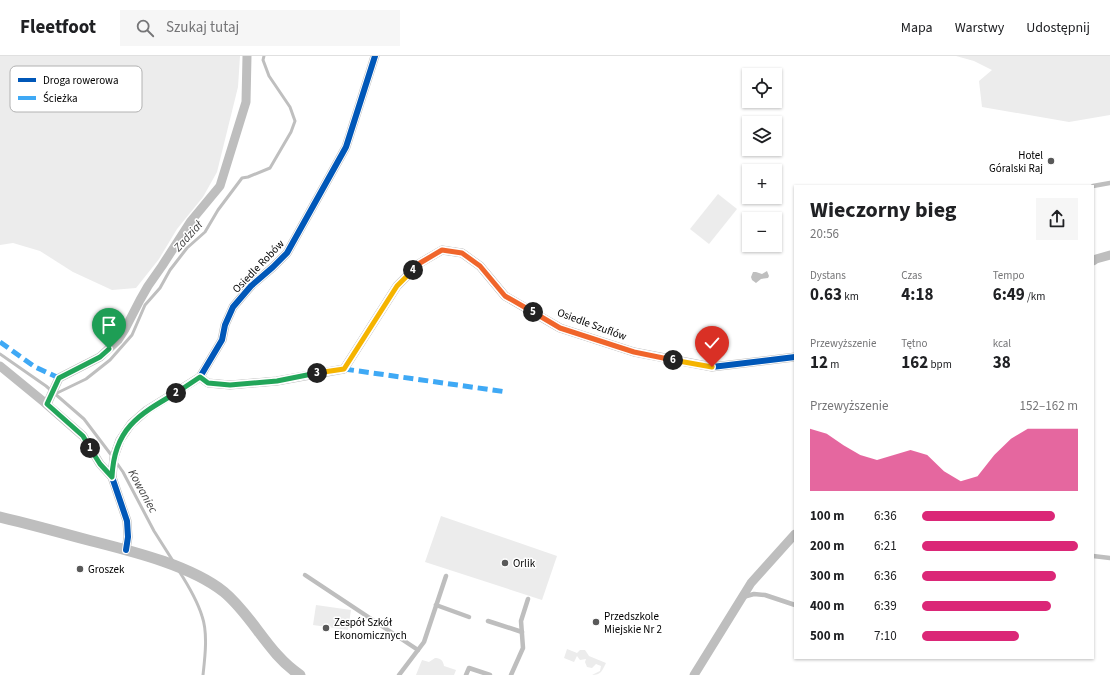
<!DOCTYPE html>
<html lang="pl">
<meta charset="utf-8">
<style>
:root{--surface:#fff;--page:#f6f6f6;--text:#202124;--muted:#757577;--line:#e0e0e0;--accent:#db2777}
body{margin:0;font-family:"Source Sans 3",sans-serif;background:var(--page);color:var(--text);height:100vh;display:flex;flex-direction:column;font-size:15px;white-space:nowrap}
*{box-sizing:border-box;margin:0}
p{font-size:13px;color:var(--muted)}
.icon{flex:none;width:22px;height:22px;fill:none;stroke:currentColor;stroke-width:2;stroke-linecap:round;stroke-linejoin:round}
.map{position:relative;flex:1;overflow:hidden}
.drawer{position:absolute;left:794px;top:129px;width:300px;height:474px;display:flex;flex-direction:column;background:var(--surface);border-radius:0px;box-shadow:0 1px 3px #0004}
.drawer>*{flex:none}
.controls{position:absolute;left:742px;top:12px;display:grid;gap:8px}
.controls a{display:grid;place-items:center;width:40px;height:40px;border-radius:0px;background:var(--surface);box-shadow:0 1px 3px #0004;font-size:20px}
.pin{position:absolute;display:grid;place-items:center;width:34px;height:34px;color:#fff;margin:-41px -17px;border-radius:50% 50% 50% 0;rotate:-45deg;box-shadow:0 0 4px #0007}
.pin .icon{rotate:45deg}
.km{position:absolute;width:20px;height:20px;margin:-10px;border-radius:50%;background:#222;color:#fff;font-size:11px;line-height:20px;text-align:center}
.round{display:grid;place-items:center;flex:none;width:42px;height:42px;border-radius:0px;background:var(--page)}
.overview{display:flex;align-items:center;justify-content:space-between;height:68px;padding:0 16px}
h1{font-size:22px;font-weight:700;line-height:30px}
.metrics{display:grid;grid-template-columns:repeat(3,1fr);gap:6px;height:68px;padding:4px 16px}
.metrics div{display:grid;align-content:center}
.metrics b{font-size:17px;font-weight:700}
.metrics small{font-size:11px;font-weight:400}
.metrics p{font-size:11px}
.chart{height:112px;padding:8px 16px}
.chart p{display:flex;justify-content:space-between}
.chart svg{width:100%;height:72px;margin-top:4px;fill:var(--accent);opacity:.7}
ul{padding:0 16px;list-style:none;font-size:13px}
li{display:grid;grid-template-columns:64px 48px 1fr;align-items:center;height:30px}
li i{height:10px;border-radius:5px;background:var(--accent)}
header{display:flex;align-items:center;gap:24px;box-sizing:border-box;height:56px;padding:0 20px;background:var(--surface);border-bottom:1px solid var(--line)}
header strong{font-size:19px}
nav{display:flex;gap:22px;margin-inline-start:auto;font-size:14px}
.search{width:280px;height:36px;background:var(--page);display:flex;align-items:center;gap:10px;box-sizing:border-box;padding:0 14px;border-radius:0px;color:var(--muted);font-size:15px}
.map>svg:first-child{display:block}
</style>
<header>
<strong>Fleetfoot</strong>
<div class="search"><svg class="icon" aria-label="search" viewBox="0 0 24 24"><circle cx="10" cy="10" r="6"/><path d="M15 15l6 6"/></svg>Szukaj tutaj</div>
<nav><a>Mapa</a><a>Warstwy</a><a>Udostępnij</a></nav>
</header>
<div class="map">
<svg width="1110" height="619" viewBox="0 0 1110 619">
<rect width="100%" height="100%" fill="#fff"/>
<g fill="#ececec">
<polygon points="0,0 240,0 238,31 217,116 203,141 177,173 159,203 136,232 112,234 73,216 40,195 13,187 0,189"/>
<polygon points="956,0 1110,0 1110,59 1069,66 982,51 979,25 992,14 974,5"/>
<polygon points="718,138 737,153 709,188 690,173"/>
<polygon points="441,460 557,500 542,544 425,506"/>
<polygon points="316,549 351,554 348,574 313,569"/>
<path d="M 567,593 L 577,597 L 580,594 L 585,594 L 589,600 L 606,607 C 602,615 601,619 592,619 L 600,615 L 601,610 L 596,608 L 592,612 L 587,611 L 585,606 L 586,603 L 580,604 L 577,600 L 574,606 L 564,602 Z"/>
<path d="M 435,602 C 440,602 443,604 444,610 L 456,614 L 454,619 L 416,619 L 422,604 L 429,606 Z"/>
</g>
<polygon fill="#bfbfbf" points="767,215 769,220 768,222 761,223 756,227 752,224 751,221 753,216 756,216 762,218"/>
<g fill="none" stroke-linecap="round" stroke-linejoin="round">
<g stroke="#bfbfbf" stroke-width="3">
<polyline points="0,298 46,330 84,363 112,400"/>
<polyline points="55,338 86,323 110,304 132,279 145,249 160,232 170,214 187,192 205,176 218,154 242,122 248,121 270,112 291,76 295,65 290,51 269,20 263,4 264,0"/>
<polyline points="116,406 123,416 154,475 173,505"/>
<path d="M 179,515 C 188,529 197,544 202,560 C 208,577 205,601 203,619"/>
</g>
<g stroke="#bebebe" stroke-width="4.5">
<polyline points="1093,130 1110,127"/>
<polyline points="1093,500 1110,502"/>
<polyline points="305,519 418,594"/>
<polyline points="743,541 754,538 765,539 795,549"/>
<polyline points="436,549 469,561"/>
<polyline points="488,565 522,576"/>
<polyline points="399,619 424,586 446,520"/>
<polyline points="466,619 469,612 490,619"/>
<polyline points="511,619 523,592 521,565 528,543"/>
</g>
<g stroke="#bebebe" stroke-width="9">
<polyline points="1093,205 1096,203 1110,199"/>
<polyline points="0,310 44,346 83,380 100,408 112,421"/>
<polyline points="200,321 208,327 230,329 277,325 344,313 397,230 420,207 442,194 462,197 480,210 505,240 560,272 634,296 712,311 795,301"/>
<polyline points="47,348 59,322 100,301 118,284 125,273 140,244 148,230 162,210 191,165 220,130 246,46 247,0"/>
<polyline points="126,494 128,481 127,465 112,421 114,401 120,384 131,368 147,354 200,321 222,284 225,269 233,251 251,230 273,211 287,197 346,91 375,0"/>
<polyline points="694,619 751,527 795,478"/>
</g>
<path stroke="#bebebe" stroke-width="11" d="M 0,461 C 30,468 59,476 88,484 C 131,495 190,509 224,536 C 253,560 268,598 300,619"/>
<g stroke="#3fa9f5" stroke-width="5" stroke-dasharray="10 5" stroke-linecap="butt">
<polyline points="0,286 35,311 59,322"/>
<polyline points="344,313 507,336"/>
</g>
<defs>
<g id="cycleway">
<polyline points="200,321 208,327 230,329 277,325 344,313 397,230 420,207 442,194 462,197 480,210 505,240 560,272 634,296 712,311 795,301"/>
<polyline points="126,494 128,481 127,465 112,421 114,401 120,384 131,368 147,354 200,321 222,284 225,269 233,251 251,230 273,211 287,197 346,91 375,0"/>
</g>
</defs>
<use href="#cycleway" stroke="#fff" stroke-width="8"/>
<use href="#cycleway" stroke="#0057b8" stroke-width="6"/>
</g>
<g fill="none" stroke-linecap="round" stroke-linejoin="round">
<defs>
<polyline id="split-1" points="90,392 83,380 47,348 59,322 100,301 109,293"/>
<path id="split-2" d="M 90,392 L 100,408 L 112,421 C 114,373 138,359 176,337"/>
<polyline id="split-3" points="176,337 200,321 208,327 230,329 277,325 317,317"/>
<polyline id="split-4" points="317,317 344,313 397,230 413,214"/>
<polyline id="split-5" points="413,214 420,207 442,194 462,197 480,210 505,240 533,256"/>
<polyline id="split-6" points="533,256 560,272 634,296 673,304"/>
<polyline id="split-7" points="673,304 712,311"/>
</defs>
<use href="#split-1" stroke="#fff" stroke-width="8"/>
<use href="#split-2" stroke="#fff" stroke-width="8"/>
<use href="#split-3" stroke="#fff" stroke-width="8"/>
<use href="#split-4" stroke="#fff" stroke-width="8"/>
<use href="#split-5" stroke="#fff" stroke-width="8"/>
<use href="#split-6" stroke="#fff" stroke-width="8"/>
<use href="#split-7" stroke="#fff" stroke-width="8"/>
<use href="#split-1" stroke="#22a559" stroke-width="5"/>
<use href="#split-2" stroke="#22a559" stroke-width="5"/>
<use href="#split-3" stroke="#22a559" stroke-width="5"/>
<use href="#split-4" stroke="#f5b400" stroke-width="5"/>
<use href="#split-5" stroke="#f0652b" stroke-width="5"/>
<use href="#split-6" stroke="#f0652b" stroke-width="5"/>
<use href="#split-7" stroke="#f5b400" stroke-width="5"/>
</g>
<g fill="#595959" stroke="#fff" stroke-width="1.5">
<circle cx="1051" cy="105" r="4"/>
<circle cx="505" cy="507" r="4"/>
<circle cx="80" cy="513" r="4"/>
<circle cx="596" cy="566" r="4"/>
<circle cx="326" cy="572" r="4"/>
</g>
<g text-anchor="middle" stroke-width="3" stroke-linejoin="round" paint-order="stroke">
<g font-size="11" fill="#000" stroke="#fff" text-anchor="start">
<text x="1043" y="103" text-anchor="end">Hotel<tspan x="1043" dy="13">Góralski Raj</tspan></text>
<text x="513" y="511">Orlik</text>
<text x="88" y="517">Groszek</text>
<text x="604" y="564">Przedszkole<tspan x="604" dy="13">Miejskie Nr 2</tspan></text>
<text x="334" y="570">Zespół Szkół<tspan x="334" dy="13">Ekonomicznych</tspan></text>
</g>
<g font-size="11" fill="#000" stroke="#fff">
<text transform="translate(258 210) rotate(-46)" y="4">Osiedle Robów</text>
<text transform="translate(592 268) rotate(20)" y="4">Osiedle Szuflów</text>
</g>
<g font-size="12" font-style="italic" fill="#444" stroke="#fff">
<text transform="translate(188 180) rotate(-48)" y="4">Zadział</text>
<text transform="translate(143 435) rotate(61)" y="4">Kowaniec</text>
</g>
</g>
<rect x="10" y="10" width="132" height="46" rx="6" fill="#fff" stroke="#b2b2b2" stroke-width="1"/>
<rect x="18" y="22" width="18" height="4" fill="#0057b8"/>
<rect x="18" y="40" width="18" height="4" fill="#3fa9f5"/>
<g font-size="11" fill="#000">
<text x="43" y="28">Droga rowerowa</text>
<text x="43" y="46">Ścieżka</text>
</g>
</svg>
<div class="controls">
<a><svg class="icon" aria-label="locate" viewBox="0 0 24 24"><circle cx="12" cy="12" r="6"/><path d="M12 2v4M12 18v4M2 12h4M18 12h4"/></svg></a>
<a><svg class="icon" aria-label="layers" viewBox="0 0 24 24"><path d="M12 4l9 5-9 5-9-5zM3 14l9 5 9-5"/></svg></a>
<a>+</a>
<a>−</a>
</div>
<div class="pin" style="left:109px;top:293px;background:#1e9e55"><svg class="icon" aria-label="arrive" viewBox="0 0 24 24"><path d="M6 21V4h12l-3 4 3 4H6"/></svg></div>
<div class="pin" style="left:712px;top:311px;background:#d93025"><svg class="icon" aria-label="check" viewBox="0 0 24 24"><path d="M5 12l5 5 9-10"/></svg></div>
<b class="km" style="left:90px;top:392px">1</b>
<b class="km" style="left:176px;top:337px">2</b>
<b class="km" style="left:317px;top:317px">3</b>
<b class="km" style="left:413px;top:214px">4</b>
<b class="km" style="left:533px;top:256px">5</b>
<b class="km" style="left:673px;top:304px">6</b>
<section class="drawer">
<div class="overview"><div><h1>Wieczorny bieg</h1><p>20:56</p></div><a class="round"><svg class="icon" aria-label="share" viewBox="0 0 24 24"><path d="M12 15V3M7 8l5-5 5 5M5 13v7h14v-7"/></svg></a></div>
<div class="metrics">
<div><p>Dystans</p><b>0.63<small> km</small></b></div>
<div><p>Czas</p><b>4:18</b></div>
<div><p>Tempo</p><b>6:49<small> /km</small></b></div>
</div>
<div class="metrics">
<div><p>Przewyższenie</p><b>12<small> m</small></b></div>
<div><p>Tętno</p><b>162<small> bpm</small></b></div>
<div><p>kcal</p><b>38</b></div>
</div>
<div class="chart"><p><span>Przewyższenie</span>152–162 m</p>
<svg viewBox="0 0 160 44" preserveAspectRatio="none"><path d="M0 44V6L10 9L20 16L30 22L40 25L50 22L60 19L70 22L80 32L90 38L100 35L110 22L120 12L130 6L140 6L150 6L160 6V44z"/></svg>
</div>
<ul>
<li><b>100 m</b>6:36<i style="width:85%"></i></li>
<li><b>200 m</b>6:21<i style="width:100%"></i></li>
<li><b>300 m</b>6:36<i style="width:86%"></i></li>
<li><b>400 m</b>6:39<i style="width:83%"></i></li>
<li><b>500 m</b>7:10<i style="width:62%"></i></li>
</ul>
</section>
</div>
